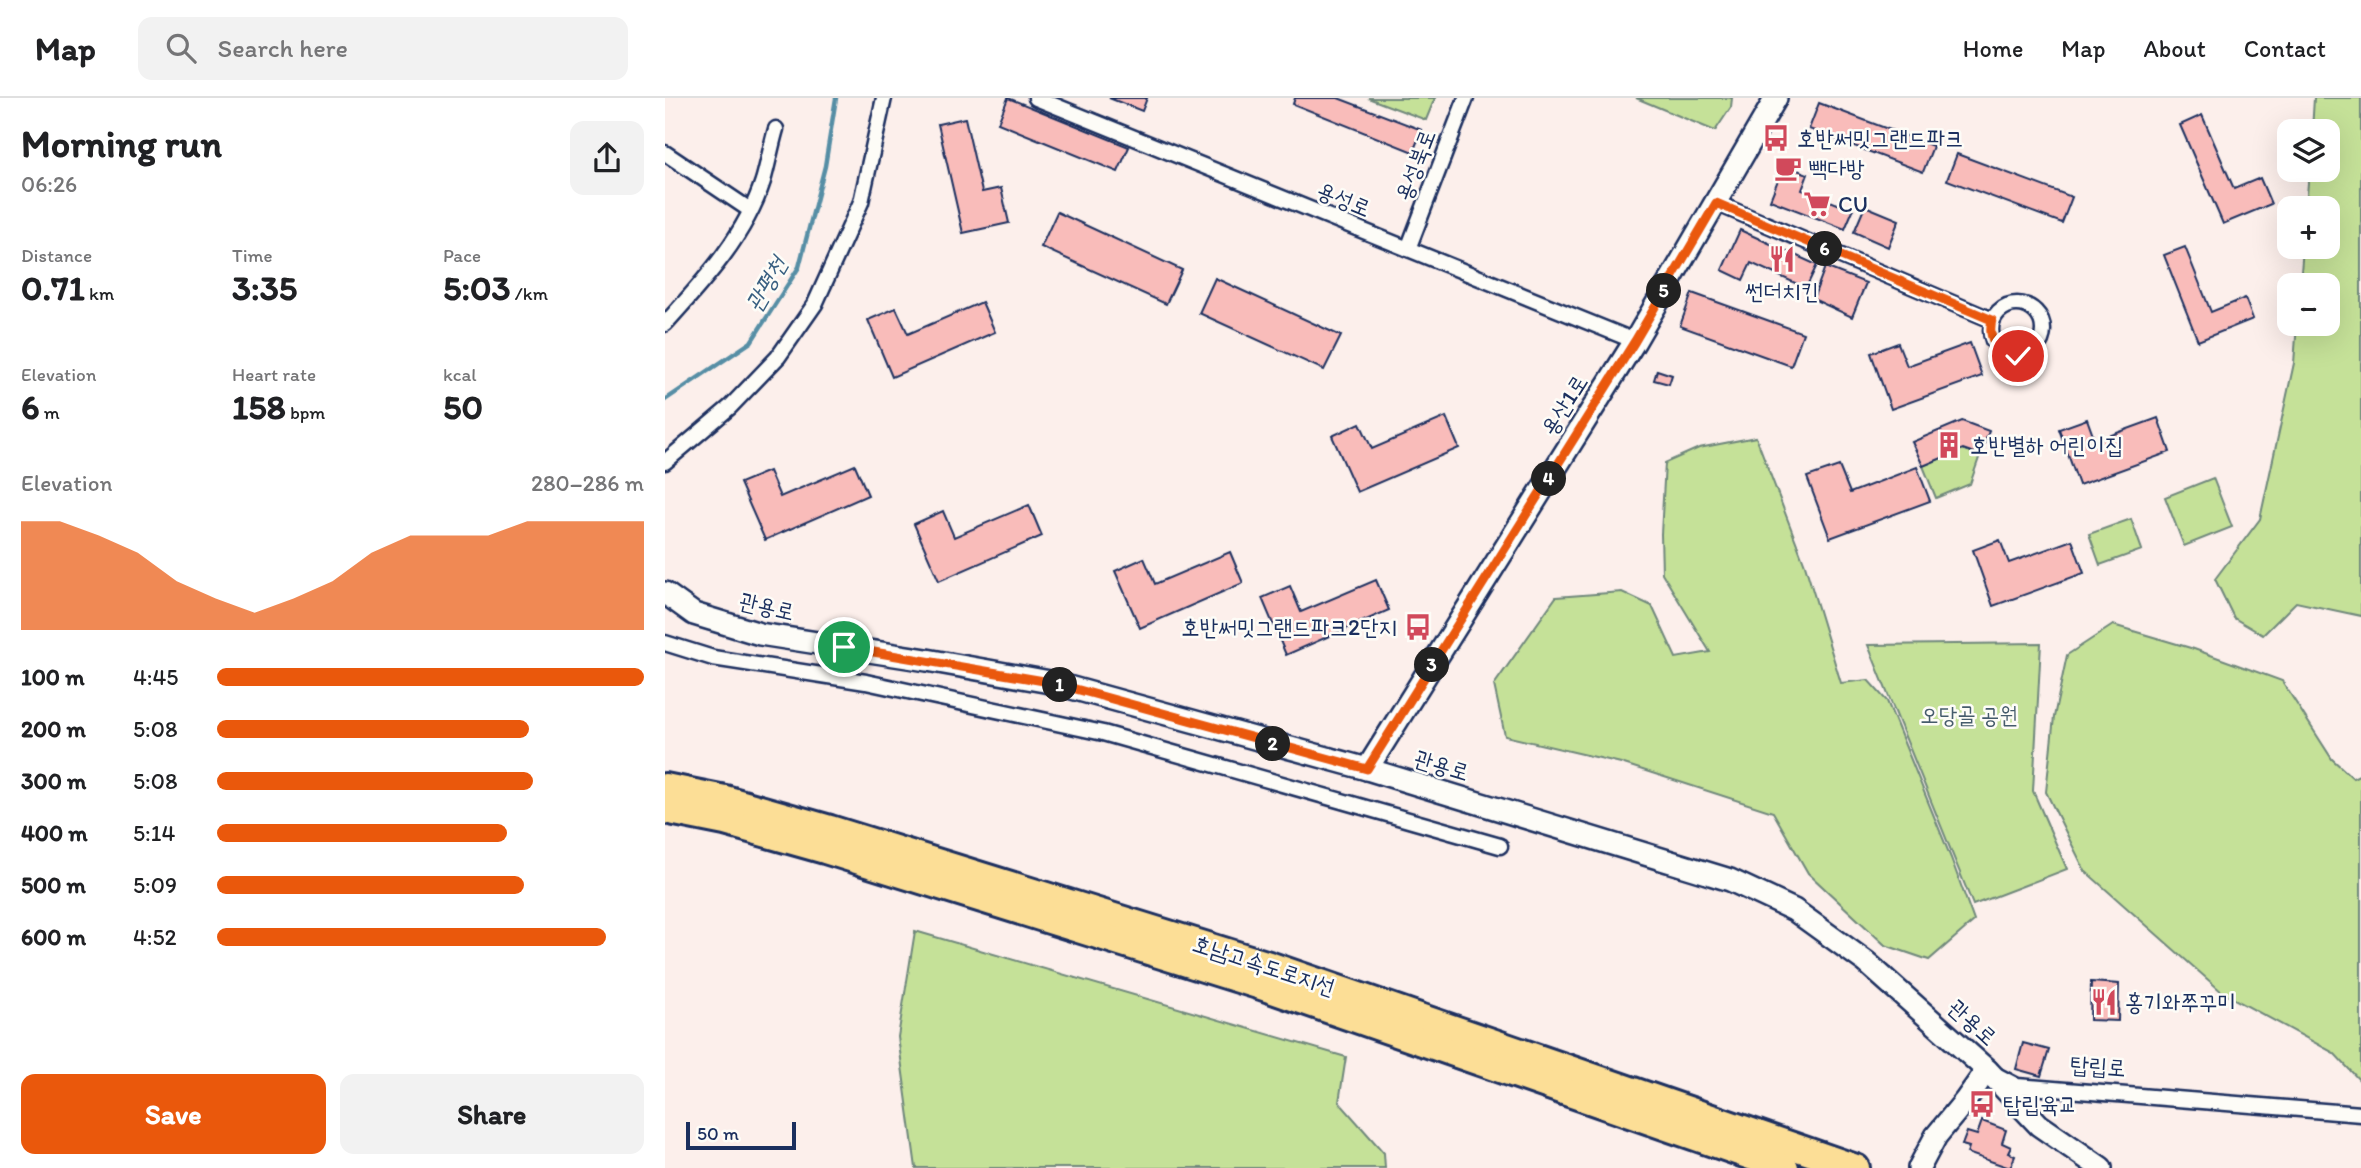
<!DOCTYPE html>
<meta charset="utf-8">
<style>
:root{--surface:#fff;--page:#f2f2f2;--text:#202124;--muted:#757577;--line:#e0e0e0;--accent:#ea580c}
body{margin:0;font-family:Itim,"Poor Story",sans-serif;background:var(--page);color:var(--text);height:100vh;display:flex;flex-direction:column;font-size:26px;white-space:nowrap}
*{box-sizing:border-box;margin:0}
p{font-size:23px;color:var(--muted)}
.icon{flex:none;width:38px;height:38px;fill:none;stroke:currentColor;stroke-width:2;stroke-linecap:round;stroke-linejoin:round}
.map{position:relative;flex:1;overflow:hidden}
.side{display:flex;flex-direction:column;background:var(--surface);width:665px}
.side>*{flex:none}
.controls{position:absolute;left:1612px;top:21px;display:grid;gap:14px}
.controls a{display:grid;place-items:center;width:63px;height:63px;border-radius:14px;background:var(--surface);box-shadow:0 7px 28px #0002;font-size:35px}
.scale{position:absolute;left:21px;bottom:18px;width:110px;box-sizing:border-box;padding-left:7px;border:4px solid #1b2f5e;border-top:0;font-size:19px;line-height:24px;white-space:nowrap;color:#1b2f5e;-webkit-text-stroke:5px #fdfcf7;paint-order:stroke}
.pin{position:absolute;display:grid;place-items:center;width:60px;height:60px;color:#fff;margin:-30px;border:4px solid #fff;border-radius:50%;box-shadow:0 2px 7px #0007}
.km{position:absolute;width:35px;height:35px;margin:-18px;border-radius:50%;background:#222;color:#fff;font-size:19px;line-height:35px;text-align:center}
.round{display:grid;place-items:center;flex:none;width:74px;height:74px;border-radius:14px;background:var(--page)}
.summary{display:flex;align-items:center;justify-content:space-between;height:119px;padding:0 21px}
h1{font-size:38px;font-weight:700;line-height:52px}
.figures{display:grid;grid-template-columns:repeat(3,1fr);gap:10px;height:119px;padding:7px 21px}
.figures div{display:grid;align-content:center}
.figures b{font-size:35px;font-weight:700}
.figures small{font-size:19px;font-weight:400}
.figures p{font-size:19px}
.chart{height:196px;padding:14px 21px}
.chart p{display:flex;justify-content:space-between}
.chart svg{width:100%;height:126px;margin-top:7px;fill:var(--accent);opacity:.7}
.button{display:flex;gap:14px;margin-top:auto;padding:14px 21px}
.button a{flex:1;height:80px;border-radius:14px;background:var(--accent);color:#fff;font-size:28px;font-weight:700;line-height:80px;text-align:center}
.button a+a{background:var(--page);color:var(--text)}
ul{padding:0 21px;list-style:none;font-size:23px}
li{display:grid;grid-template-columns:112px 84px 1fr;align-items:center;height:52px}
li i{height:18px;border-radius:9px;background:var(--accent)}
header{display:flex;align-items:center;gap:42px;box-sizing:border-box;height:98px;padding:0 35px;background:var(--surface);border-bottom:2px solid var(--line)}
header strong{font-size:33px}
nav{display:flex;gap:38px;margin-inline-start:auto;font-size:24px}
.search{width:490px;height:63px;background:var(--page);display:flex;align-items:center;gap:18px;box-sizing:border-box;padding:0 24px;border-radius:14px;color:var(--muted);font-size:26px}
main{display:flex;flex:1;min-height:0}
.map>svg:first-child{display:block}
</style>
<header>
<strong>Map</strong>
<div class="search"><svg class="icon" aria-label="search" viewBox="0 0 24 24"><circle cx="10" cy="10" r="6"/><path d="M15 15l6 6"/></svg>Search here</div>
<nav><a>Home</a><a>Map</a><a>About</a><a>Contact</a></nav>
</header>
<main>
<section class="side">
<div class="summary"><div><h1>Morning run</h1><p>06:26</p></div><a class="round"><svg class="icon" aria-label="share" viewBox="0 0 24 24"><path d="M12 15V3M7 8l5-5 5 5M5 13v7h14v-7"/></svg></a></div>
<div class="figures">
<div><p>Distance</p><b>0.71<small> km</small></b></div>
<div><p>Time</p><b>3:35</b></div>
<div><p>Pace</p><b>5:03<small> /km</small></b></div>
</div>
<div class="figures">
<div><p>Elevation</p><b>6<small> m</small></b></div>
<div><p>Heart rate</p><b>158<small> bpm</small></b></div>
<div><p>kcal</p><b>50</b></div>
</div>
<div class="chart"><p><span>Elevation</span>280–286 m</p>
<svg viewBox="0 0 160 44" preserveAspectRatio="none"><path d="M0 44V6L10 6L20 11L30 17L40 27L50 33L60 38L70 33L80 27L90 17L100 11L110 11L120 11L130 6L140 6L150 6L160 6V44z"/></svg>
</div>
<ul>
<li><b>100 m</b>4:45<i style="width:100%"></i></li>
<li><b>200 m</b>5:08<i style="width:73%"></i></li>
<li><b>300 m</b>5:08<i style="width:74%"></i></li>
<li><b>400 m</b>5:14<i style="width:68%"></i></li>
<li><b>500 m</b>5:09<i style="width:72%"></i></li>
<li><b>600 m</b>4:52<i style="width:91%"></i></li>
</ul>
<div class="button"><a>Save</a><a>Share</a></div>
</section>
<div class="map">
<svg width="1696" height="1070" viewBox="0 0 1696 1070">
<rect width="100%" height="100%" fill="#fcefeb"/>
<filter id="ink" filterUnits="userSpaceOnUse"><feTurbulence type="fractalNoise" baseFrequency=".0143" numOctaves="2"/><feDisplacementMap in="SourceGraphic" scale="14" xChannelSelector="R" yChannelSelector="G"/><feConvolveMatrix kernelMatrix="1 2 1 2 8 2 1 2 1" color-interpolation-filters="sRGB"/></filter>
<g filter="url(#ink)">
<g fill="#c5e198" stroke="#70887b" stroke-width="2">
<polygon points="703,0 770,0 761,22"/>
<polygon points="971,0 1067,0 1066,9 1050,33"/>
<polygon points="1649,0 1696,0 1696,518 1631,504 1598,537 1569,520 1550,481 1595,421 1629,265 1632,226 1662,226 1662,187 1635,187 1638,149 1662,149 1662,110 1641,110 1644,72 1662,72 1662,33 1647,33"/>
<polygon points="1091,339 1140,467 1176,585 1203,582 1222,603 1286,760 1309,823 1264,862 1220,847 1143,775 1108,714 956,665 840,638 829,587 891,499 957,494 987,508 1011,560 1045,554 997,475 996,436 1000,365 1034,350"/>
<polygon points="1298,351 1315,357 1305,386 1271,400 1258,368"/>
<polygon points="1548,380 1567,429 1519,448 1500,399"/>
<polygon points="1466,421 1477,452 1435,467 1424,436"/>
<polygon points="1448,527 1529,551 1617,583 1667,661 1688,680 1696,676 1696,984 1669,955 1558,895 1420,773 1381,694 1389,619 1402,557"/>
<polygon points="1376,545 1368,693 1402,771 1308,807 1203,547"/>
<polygon points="250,833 681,959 674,1004 719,1055 720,1070 251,1070 233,939"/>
</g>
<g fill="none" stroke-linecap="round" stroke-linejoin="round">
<polyline stroke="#568ea5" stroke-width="4.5" points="0,302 86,244 134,169 160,68 171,0"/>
</g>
<g fill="#f9bcba" stroke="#1b2f5e" stroke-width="2">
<polygon points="343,0 464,49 453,74 333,25"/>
<polygon points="444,0 482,0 477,13"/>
<polygon points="630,0 673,0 757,32 748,54 628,6"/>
<polygon points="1154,5 1268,48 1258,74 1144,31"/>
<polygon points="1537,17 1569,91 1595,80 1606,106 1558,126 1515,27"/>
<polygon points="300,20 317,94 336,90 344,125 298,135 273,26"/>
<polygon points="1292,56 1407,99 1397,125 1282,82"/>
<polygon points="1119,67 1143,76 1137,92 1188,112 1180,131 1105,102"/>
<polygon points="1200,108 1234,122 1223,149 1189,134"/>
<polygon points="392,114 517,172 501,206 376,149"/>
<polygon points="1075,132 1152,167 1141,190 1086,165 1078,182 1057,172"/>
<polygon points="1520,149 1546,214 1580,200 1588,221 1533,243 1499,157"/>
<polygon points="1160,169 1201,185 1187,219 1148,201"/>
<polygon points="550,180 676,238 659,272 534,215"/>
<polygon points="1027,195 1138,235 1126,268 1015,228"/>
<polygon points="317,204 330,234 227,279 203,222 231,210 243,236"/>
<polygon points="1233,245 1242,268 1305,245 1317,278 1226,311 1206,255"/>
<polygon points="992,272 1007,277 1004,286 989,282"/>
<polygon points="781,319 794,350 692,394 667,338 695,325 707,351"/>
<polygon points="1493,320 1505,354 1414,387 1394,331 1422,321 1430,343"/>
<polygon points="1297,323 1324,333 1315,357 1298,351 1258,368 1247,344"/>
<polygon points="190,367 203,397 100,442 75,385 104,373 115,399"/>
<polygon points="1174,368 1185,395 1252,369 1265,403 1165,440 1142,379"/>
<polygon points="364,407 377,438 274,483 249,426 278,413 289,439"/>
<polygon points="1335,442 1344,465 1407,442 1419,475 1328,508 1308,452"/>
<polygon points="565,454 578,485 475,530 450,473 479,460 490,486"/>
<polygon points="711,482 724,512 621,557 597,500 625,488 636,514"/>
<polygon points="1426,884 1454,886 1453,923 1425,922"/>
<polygon points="1358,945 1384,952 1376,978 1351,971"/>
<polygon points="1317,1023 1341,1032 1337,1045 1346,1049 1343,1055 1350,1058 1345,1070 1302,1055 1304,1049 1297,1047 1302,1034 1312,1037"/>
</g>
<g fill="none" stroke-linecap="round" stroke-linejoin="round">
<defs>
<g id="street">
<polyline points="371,0 970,243"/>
<polyline points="0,55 85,112"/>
<polyline points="1051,105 1327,222"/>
<polyline points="743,151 801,0"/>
<circle cx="1352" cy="232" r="26"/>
<path d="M 0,226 C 38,184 80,139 98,83 C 103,66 106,48 111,31"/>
<polyline points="0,364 65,309 113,259 150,206 196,104 219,0"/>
<polyline points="0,545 48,560 201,584 438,635 835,748"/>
<polyline points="1333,978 1352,988 1696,1016"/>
</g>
<g id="secondary">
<polyline points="0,495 29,516 95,536 262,562 385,584 702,671 1065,782 1129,812 1201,864 1322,972 1374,1027 1436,1070"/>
<polyline points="702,671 970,243 1111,0"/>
<polyline points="1254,1070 1271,1038 1300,1003 1322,972"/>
</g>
<g id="highway">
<polyline points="0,689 60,701 165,731 607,868 1191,1070"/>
<polyline points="0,712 60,724 160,752 596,888 1120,1070"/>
</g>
</defs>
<use href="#street" stroke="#1b2f5e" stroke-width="19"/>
<use href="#secondary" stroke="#1b2f5e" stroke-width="26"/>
<use href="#highway" stroke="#1b2f5e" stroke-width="32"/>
<use href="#street" stroke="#fdfcf7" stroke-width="14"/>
<use href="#secondary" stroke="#fdfcf7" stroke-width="21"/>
<use href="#highway" stroke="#fcde96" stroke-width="26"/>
</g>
</g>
<g fill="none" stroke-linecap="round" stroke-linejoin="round" filter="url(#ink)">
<defs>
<path id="route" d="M 179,549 L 385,584 L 702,671 L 970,243 L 1051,105 L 1327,222 C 1322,242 1333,256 1353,258"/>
</defs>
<use href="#route" stroke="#fff" stroke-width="14"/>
<use href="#route" stroke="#ea580c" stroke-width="9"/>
</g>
<defs>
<symbol id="bus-bare" viewBox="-9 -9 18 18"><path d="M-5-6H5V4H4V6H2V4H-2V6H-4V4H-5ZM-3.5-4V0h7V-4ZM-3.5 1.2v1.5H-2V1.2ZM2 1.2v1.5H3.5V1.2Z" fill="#d1495b" stroke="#fdfcf7" stroke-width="2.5" paint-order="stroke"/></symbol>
<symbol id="cafe-bare" viewBox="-9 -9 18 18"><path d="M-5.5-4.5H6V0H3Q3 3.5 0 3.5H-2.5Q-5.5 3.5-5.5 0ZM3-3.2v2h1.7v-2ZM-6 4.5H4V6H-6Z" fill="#d1495b" stroke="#fdfcf7" stroke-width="2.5" paint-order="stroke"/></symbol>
<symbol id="supermarket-bare" viewBox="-9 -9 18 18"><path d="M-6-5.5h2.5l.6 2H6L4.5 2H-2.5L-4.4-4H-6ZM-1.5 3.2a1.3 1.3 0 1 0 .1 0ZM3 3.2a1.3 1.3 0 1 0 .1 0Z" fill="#d1495b" stroke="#fdfcf7" stroke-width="2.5" paint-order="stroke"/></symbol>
<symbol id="restaurant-bare" viewBox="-9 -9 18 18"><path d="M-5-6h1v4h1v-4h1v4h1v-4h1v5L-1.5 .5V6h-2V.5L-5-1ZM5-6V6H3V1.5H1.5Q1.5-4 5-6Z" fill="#d1495b" stroke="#fdfcf7" stroke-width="2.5" paint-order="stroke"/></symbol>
<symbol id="building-bare" viewBox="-9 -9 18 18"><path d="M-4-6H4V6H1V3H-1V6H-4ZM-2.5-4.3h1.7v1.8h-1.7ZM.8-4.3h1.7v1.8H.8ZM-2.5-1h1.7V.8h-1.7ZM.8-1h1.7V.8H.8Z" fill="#d1495b" stroke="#fdfcf7" stroke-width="2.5" paint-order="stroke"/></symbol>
</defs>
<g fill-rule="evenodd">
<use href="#bus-bare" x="1092" y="21" width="38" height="38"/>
<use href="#cafe-bare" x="1104" y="51" width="38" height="38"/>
<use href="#supermarket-bare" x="1133" y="87" width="38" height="38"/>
<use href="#restaurant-bare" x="1098" y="142" width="38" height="38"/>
<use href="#building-bare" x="1265" y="328" width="38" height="38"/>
<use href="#bus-bare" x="734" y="510" width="38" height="38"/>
<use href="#restaurant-bare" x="1420" y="885" width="38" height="38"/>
<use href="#bus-bare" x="1298" y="987" width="38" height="38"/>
</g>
<g text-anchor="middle" stroke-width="5" stroke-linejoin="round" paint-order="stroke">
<g font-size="23" fill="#1b2f5e" stroke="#fdfcf7" text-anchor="start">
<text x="1132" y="48">호반써밋그랜드파크</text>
<text x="1144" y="78">빽다방</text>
<text x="1173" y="114">CU</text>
<text x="1117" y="201" text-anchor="middle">썬더치킨</text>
<text x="1305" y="355">호반별하 어린이집</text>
<text x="732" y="537" text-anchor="end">호반써밋그랜드파크2단지</text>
<text x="1460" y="912">홍기와쭈꾸미</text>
<text x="1338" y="1014">탑립육교</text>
</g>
<g font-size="23" fill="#1b2f5e" stroke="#fdfcf7">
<text transform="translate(750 67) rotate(-69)" y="8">용성북로</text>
<text transform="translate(679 101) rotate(22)" y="8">용성로</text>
<text transform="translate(899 307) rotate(-58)" y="8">용산1로</text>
<text transform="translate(102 508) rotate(13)" y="8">관용로</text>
<text transform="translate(777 667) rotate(17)" y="8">관용로</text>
<text transform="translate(599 867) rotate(18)" y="8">호남고속도로지선</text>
<text transform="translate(1308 924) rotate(42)" y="8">관용로</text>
<text transform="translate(1433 968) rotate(4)" y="8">탑립로</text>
</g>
<g font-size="23" fill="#465c6c" stroke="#fdfcf7">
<text x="1304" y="625">오당골 공원</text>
</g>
<g font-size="24" font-style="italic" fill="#385f81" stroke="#fdfcf7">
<text transform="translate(101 186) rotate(-60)" y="8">관평천</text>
</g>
</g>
</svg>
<div class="controls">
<a><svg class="icon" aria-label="layers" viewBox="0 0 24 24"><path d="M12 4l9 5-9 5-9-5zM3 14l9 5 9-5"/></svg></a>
<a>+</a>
<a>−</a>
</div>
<div class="scale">50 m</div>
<div class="pin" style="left:179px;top:549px;background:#1e9e55"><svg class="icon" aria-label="arrive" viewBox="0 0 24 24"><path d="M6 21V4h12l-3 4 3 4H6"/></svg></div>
<div class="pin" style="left:1353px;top:258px;background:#d93025"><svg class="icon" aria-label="check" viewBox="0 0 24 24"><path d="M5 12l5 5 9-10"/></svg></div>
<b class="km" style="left:395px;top:587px">1</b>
<b class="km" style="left:608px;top:646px">2</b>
<b class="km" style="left:767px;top:567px">3</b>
<b class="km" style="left:884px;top:381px">4</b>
<b class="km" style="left:999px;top:193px">5</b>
<b class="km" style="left:1160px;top:151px">6</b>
</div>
</main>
